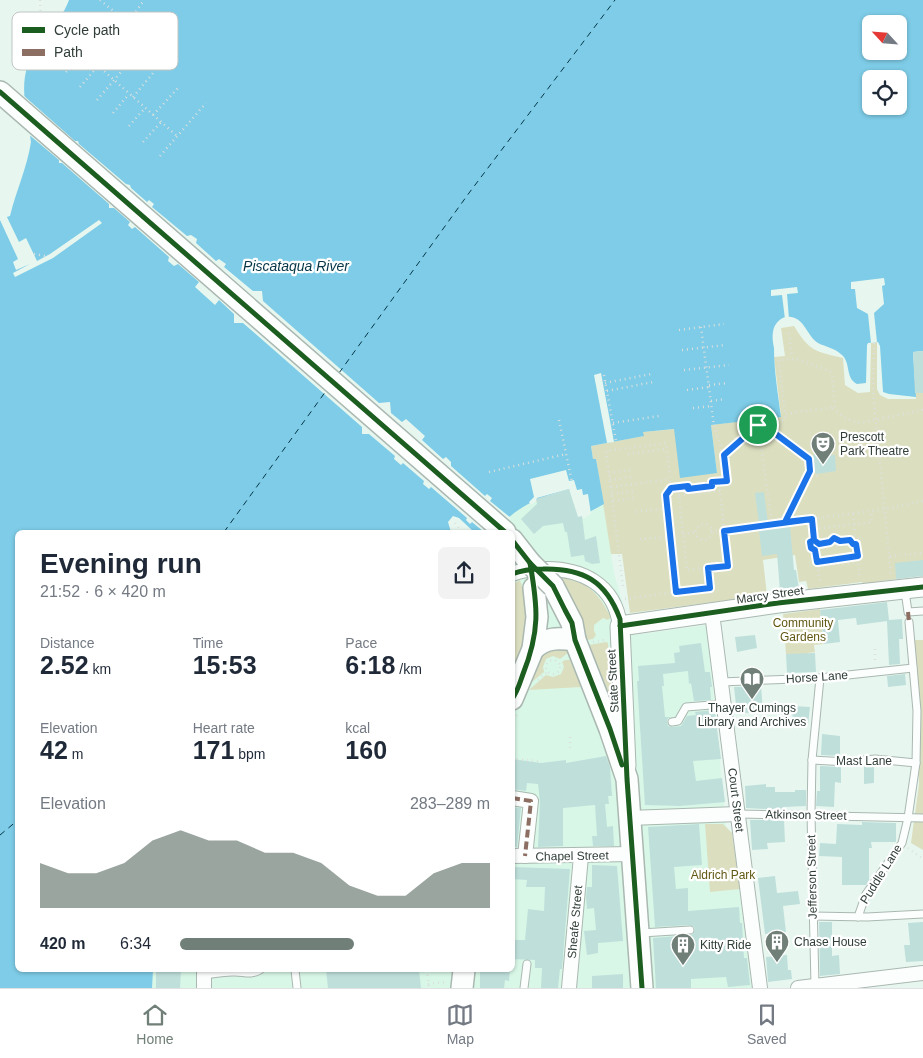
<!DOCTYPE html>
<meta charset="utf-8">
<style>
:root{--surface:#fff;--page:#f2f2f3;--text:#1f2937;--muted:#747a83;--line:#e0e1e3;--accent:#707f77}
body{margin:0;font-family:Arial,sans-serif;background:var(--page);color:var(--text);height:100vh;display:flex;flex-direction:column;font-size:19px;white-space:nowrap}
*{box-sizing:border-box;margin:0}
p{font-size:16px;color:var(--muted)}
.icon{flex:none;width:28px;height:28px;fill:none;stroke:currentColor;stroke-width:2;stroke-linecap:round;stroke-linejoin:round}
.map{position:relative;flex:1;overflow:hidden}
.sheet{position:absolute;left:15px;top:530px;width:500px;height:442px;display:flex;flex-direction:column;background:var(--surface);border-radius:8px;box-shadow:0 1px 4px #0004}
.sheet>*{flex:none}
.needle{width:32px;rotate:296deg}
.buttons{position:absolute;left:862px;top:15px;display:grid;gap:10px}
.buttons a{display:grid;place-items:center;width:45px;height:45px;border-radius:8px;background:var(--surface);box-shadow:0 1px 4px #0004;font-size:25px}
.pin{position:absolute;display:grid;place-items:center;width:42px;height:42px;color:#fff;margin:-21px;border:2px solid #fff;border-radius:50%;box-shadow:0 1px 5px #0007}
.round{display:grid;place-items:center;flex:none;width:52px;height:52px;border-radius:8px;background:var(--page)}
.headline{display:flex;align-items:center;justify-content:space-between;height:85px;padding:0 25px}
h1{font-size:28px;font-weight:700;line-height:38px}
.metrics{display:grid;grid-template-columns:repeat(3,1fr);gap:8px;height:85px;padding:5px 25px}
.metrics div{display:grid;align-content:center}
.metrics b{font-size:25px;font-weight:700}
.metrics small{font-size:14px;font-weight:400}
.metrics p{font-size:14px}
.chart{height:140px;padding:10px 25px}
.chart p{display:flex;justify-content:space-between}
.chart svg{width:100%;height:90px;margin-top:5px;fill:var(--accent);opacity:.7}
ul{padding:0 25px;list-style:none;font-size:16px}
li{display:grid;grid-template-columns:80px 60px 1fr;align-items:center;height:38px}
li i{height:12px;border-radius:6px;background:var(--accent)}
.menu{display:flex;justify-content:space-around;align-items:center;height:70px;border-top:1px solid var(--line);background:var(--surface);font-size:14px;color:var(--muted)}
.menu a{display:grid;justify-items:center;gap:2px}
.menu .on{color:var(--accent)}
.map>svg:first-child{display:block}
</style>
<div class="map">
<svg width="923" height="988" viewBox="0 0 923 988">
<rect width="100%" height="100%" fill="#e7f7ef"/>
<polygon fill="#d8f7e7" points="569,489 582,516 604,504 614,573 625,613 635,635 707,625 726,827 732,833 752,988 152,988 153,970 512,970 512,532 493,532 512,513 536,499"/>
<g fill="#dcdfbf">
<path d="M 794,326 C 810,352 815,351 843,358 L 845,385 L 858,393 L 870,392 L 871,343 L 877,342 L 877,389 L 880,395 L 888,399 L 916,399 L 915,384 L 923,383 L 923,575 L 863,584 L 862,582 L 808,589 L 806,581 L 799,582 L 795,555 L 763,560 L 767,595 L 630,613 L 622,554 L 611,554 L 596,459 L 593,459 L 591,446 L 643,436 L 643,432 L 675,429 L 717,473 L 711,425 L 781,416 L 774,357 L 785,356 L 781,328 Z"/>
<path d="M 561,578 C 589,582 598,593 611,617 L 608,620 L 603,618 L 594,625 L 594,631 L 596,635 L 593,639 L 587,640 L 573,603 Z"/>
<path d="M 520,580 C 532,614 524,643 513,676 L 513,584 Z"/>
<polygon points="820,609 824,644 814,645 815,652 808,653 808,660 793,654 786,654 783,614"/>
<polygon points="915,640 923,640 923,850 911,843 919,784"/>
<polygon points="606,642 608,643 612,695 610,696 589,645"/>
<polygon points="564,648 569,652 560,659 553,656 546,659 543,667 544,672 527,686 537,658 546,650"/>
<polygon points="565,660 570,660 581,687 529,690 546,675 553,677 561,674 564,667 562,662"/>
<polygon points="705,824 723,824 732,833 740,889 710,892"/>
</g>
<path fill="#7ecce7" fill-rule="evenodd" d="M 69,0 L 923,0 L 923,351 L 913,352 L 916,397 L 889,394 L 883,392 L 880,346 L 878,342 L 868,343 L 867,345 L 866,383 L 857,384 C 845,378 851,363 842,355 C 835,348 826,347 818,343 C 807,336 805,319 791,317 C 782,315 774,323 773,332 C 772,337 773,343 774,348 C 774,371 778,394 781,417 L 711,425 L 717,473 L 680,478 L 674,429 L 643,432 L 644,436 L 591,446 L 593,459 L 596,459 L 604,504 L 582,516 L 569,489 C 532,500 520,505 493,532 L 18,532 L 18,970 L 153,970 L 152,988 L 0,988 L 0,219 L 10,216 C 16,191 27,168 31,142 C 28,118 19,88 28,65 C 37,42 60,25 69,0 ZM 871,24 L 899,24 L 899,51 L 871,51 ZM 871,79 L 899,79 L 899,106 L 871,106 Z"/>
<g fill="#e7f7ef">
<polygon points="23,95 75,141 78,141 79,144 126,184 130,185 131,188 147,202 149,200 154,204 152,207 187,236 191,235 197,239 196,243 216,261 219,259 226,264 224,267 253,291 262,291 263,301 379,403 390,402 391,413 402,422 406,419 425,436 422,440 443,459 446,457 451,462 451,466 485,496 487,494 492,498 490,501 511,518 496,532 484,532 472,522 470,524 466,520 467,518 431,487 429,489 423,484 424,481 403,463 401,465 394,459 395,456 369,434 362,434 362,427 243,323 234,323 234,314 219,300 215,305 195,287 199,282 178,264 174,266 168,261 169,257 135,227 132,229 128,225 130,222 114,208 109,208 109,204 62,163 59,163 59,160 27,133"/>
<polygon points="6,215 19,242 26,238 37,261 50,254 99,220 102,223 53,258 15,277 13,273 30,264 16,270 13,262 18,259 0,220 0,218"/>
<polygon points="884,278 885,285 882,286 884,304 874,313 877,342 871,343 868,314 857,308 855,289 851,289 851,282"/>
<polygon points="797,287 798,293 787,294 789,319 785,319 782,295 771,296 771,290"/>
<polygon points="601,373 614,442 607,443 594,375"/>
<polygon points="566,470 569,481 574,480 577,490 582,489 583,495 588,494 591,514 583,519 582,516 578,517 569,489 537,498 537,501 531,505 529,502 534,497 530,479"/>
<polygon points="453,516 459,518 474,532 451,532 448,522"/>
</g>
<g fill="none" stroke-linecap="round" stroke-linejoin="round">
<g stroke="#053647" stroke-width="1" stroke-dasharray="6 5" stroke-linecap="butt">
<polyline points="339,373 469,193 615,0"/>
<polyline points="224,532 326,391"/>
<polyline points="0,835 18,820"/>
</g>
</g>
<g fill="#bfdfdb">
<polygon points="923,351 923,393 915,393 913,352"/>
<polygon points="816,451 823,456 835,455 836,471 817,474 812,470 811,460"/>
<polygon points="569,489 578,517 582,516 585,540 596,536 600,563 592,564 585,561 584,555 571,557 567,532 565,532 563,523 543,526 534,534 521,519 537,504 536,499"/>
<polygon points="764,492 768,523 759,524 755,493"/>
<polygon points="790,526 794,570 796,570 799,589 780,591 777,554 762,556 759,531"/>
<polygon points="923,560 923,576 896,579 895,563"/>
<polygon points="887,602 889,620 902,619 903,639 899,639 900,664 889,665 887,621 857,625 856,618 838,620 840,642 824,644 820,610"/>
<polygon points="755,635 757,648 737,652 735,637"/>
<polygon points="701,643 705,672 710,672 712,687 710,687 711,700 694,701 691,683 689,684 688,671 663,674 664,686 662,686 665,717 672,717 668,718 667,722 668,726 673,727 681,726 687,716 696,715 695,712 713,710 713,714 715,713 721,759 693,761 696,781 722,778 725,802 680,806 645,805 637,681 639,681 638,666 675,663 674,653 680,652 679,646"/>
<polygon points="815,653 816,672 787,673 786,654"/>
<polygon points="905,674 906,685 888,687 887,676"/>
<polygon points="761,686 763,711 737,714 734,687"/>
<polygon points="793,706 810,707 808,725 792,724"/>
<polygon points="822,734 840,736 840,756 821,755"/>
<polygon points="606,756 610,767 612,796 608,796 609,804 605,804 607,827 613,826 614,846 593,846 592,836 597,836 595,805 563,808 563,846 538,847 540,802 538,784 527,783 526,791 512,789 512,759 541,763 566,760 566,763"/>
<polygon points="874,764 874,783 864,784 864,766"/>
<polygon points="820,766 841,767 841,783 835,782 834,807 816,806 817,791 820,791"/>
<polygon points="766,784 766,787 775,787 775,792 795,792 795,790 806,790 806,806 783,807 783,810 746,808 745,786"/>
<polygon points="512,807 521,808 517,847 512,847"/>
<polygon points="750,820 784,820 785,842 767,843 768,849 752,850"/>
<polygon points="862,822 896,823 896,842 871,842 872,848 869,848 869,881 866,885 842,885 842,857 819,856 820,843 836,844 837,824 862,825"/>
<polygon points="699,824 702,865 674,867 676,889 688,888 688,911 739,907 740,923 742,923 744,958 747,958 750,985 728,987 726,977 691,979 691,988 656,988 653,938 690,935 693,934 695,930 694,927 690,925 655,927 648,827"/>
<polygon points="592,865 617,866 623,941 598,943 598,953 587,955 584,931 596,930 594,908 587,909 586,897 587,887 592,887"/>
<polygon points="512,867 570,869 562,969 560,969 558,988 541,988 542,968 535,968 535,960 512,959 512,940 525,940 528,909 544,911 545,887 526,887 527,880 512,879"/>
<polygon points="775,876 777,893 798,891 800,904 783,906 786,932 765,934 758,878"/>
<polygon points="819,922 832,922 832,956 839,955 840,974 820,976"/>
<polygon points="923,922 923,961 906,962 904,945 910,945 908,923"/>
<polygon points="787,955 788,970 791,970 792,979 768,982 766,957"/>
<polygon points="156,970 181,970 180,988 156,988"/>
<polygon points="326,970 419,970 421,988 328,988"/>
<polygon points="480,970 510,970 509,981 505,980 504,988 480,988"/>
<polygon points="623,974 623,988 592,988 592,976"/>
</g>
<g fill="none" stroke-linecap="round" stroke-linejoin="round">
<defs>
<g id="lane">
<polyline points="905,591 908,612 923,611"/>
<polyline points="721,682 820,678 913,668"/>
<polyline points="672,722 678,721 686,707 724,704"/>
<polyline points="812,760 847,762 875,759 916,763"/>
<polyline points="738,814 923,818"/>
<polyline points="813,916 867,917 923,914"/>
<polyline points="858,917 866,894 902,843 908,818 916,763 917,711 909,622"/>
<polyline points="641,933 690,930"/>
<polyline points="295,970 297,988"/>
<path d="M 203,975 C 213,974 223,972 232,972 C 243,971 250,976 260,970"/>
<polyline points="815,986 811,814 812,760 820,678"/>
<polyline points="524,988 527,964"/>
</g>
<g id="street">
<path d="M 512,574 C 522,570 533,569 543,569 C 581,568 615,584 620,626"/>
<polyline points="712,613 760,988"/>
<polyline points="512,798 531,801 525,856"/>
<polyline points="629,818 738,814"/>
<polyline points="512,856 632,854"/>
<polyline points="204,970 204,988"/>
<polyline points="569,988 581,856"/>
<polyline points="798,988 923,973"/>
</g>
<polyline id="secondary" points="626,766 620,626 778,603 923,587"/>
<g id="primary">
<polyline points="0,92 505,532"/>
<polyline points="512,540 530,563"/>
<polyline points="553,586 572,623 575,640 610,729 627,779 642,988"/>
<path d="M 533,649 C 546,637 558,638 575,640"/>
<polyline points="512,699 533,649 537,617 534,588"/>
<polyline points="462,988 464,970"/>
</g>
</defs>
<use href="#lane" stroke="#aab8b1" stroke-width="9"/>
<use href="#street" stroke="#aab8b1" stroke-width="16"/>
<use href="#secondary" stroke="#aab8b1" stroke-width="21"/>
<use href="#primary" stroke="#aab8b1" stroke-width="24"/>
<g stroke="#dce0de" stroke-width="2.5" stroke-dasharray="1 4" stroke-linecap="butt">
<polyline points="40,0 41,18 44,22"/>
<polyline points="100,0 128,23 144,0"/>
<polyline points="67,38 177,136"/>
<polyline points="66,72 95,37"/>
<polyline points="80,87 113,48"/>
<polyline points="133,97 154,72"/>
<polyline points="97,100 133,58"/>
<polyline points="113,113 129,94"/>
<polyline points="153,115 178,88"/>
<polyline points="129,126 145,108"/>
<polyline points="143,142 161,122"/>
<polyline points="160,156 206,103"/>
<polyline points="34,254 45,256"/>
<polyline points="679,330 724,324"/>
<polyline points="789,333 792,358"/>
<polyline points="874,343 873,391 891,576"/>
<polyline points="682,350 726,345"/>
<polyline points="684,370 729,365"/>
<polyline points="604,375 616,441"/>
<polyline points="605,383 651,374"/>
<polyline points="709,385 728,383"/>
<polyline points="687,390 709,387"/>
<polyline points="607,391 653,382"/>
<polyline points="711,401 725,399"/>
<polyline points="693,408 712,406"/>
<polyline points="833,408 846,419 860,423 923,410"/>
<polyline points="559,420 572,482"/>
<polyline points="613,423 659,416"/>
<polyline points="761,423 809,459"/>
<polyline points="758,425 772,524"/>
<polyline points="815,451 809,459 810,471 819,477"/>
<polyline points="628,454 666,449"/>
<polyline points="724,455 761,423 785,420 785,414 835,407 832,375 830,371 796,359 779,360 785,414"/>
<polyline points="489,472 566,454"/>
<polyline points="609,473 630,470"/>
<polyline points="610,480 631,477"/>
<polyline points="611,487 670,479"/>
<polyline points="671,487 666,495 677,592"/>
<polyline points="678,487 687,570 728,565 719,481"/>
<polyline points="612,494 633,491"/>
<polyline points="679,495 720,491"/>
<polyline points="613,501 634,498"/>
<polyline points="636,512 667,508"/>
<polyline points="853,514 855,534"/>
<polyline points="812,519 815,540"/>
<polyline points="785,522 810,471"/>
<polyline points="455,523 462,532"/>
<circle cx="704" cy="532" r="8"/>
<polyline points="814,529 872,522 871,511"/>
<polyline points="711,531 724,530"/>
<polyline points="724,531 885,509 923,501"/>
<polyline points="683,534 696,532"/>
<circle cx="855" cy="540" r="4.5"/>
<circle cx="835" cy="542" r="4.5"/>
<polyline points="640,539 670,537"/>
<circle cx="814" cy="545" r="4.5"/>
<polyline points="839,541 850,540"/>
<polyline points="819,544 830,543"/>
<polyline points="856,544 860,579"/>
<polyline points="815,550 820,583"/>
<polyline points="890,556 923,553"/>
<polyline points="817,562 858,557"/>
<polyline points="818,567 858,562"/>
<polyline points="708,568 712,598"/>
<polyline points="623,586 606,451 666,443 671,487 688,486 688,489 712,486 712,482 727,481 724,455 714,426 701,327"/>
<polyline points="625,599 710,587"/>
<polyline points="593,642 605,640"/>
<polyline points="875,649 875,662"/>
<circle cx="553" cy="667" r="7"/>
<polyline points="538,680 547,672"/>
<polyline points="512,725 517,714"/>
<polyline points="570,737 570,750"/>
<polyline points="512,759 538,761"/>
<polyline points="908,848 923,859"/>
<polyline points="427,970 429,988"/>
<polyline points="428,984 447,982"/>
</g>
<use href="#lane" stroke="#fbfefd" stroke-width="7"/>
<use href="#street" stroke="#fbfefd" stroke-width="14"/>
<use href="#secondary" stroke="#fbfefd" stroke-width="19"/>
<use href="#primary" stroke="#fbfefd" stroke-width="21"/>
<defs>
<polyline id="primary-bridge" points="530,563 553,586"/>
</defs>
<use href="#primary-bridge" stroke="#aab8b1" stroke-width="24" stroke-linecap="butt"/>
<use href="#primary-bridge" stroke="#fbfefd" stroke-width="21"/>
<g stroke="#8d6e63" stroke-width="4" stroke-dasharray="8 4" stroke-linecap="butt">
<polyline points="908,612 909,622"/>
<polyline points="512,798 531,801 525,856"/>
</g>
<defs>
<g id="cycleway">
<polyline points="0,92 505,532"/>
<polyline points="512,540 530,563 553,586 565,610 572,623 575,640 610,729 622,765"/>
<path d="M 512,574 C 522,570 533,569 543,569 C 583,568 606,581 620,619 L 627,779 L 642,988"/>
<polyline points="620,626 778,603 923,587"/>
<path d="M 512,699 C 518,691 520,682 523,674 C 540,631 538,608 530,563"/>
</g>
</defs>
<use href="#cycleway" stroke="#fff" stroke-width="8"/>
<use href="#cycleway" stroke="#1b5e20" stroke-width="5"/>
</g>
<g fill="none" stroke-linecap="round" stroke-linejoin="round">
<defs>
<polyline id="route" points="758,425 724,455 727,481 712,482 712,486 688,489 688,486 671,488 666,495 676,592 710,588 708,568 728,566 724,531 812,519 814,540 819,544 830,542 834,538 840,541 850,540 853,544 856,544 858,556 817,562 815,550 811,548 810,542 814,540 812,519 785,522 810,471 809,459 761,423 758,425"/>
</defs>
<use href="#route" stroke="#fff" stroke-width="10"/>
<use href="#route" stroke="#1a73e8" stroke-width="6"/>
</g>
<defs>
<symbol id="theatre-pin" viewBox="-11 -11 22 30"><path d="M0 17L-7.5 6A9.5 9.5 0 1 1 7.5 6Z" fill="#707f77" stroke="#fff"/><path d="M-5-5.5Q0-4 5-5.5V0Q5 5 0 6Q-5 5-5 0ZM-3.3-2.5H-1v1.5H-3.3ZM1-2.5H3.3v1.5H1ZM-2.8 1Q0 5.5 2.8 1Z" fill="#fff"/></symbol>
<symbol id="library-pin" viewBox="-11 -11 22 30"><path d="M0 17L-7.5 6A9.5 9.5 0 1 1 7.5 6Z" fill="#707f77" stroke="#fff"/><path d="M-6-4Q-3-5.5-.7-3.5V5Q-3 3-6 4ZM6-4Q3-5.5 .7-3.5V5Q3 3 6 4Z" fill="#fff"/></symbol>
<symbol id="building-pin" viewBox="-11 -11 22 30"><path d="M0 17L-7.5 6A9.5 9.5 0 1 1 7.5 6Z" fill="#707f77" stroke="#fff"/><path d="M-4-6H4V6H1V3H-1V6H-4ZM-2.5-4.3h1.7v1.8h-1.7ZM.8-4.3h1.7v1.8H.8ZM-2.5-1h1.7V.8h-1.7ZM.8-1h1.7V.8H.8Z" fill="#fff"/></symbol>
</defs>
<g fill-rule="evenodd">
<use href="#theatre-pin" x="809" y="430" width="28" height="38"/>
<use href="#library-pin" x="738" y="665" width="28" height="38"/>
<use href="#building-pin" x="763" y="928" width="28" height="38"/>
<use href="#building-pin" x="669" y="931" width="28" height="38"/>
</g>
<g text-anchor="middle" stroke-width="4.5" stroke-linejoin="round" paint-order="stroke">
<g font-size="12" fill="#303e37" stroke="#fff" text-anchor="start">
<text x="840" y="441">Prescott<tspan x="840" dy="14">Park Theatre</tspan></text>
<text x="752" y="712" text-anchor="middle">Thayer Cumings<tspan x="752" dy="14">Library and Archives</tspan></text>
<text x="794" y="946">Chase House</text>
<text x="700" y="949">Kitty Ride</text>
</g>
<g font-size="12" fill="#303e37" stroke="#fff">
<text transform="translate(770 595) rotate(-8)" y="4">Marcy Street</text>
<text transform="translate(817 677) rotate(-4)" y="4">Horse Lane</text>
<text transform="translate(613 681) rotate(-93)" y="4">State Street</text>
<text x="864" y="765">Mast Lane</text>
<text transform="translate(736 800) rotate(83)" y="4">Court Street</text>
<text transform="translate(806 815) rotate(1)" y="4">Atkinson Street</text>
<text transform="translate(572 856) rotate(-1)" y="4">Chapel Street</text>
<text transform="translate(881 874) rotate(-58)" y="4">Puddle Lane</text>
<text transform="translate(812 877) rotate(-91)" y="4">Jefferson Street</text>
<text transform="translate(575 922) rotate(-85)" y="4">Sheafe Street</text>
</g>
<g font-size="12" fill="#625813" stroke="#fff">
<text x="803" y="627">Community<tspan x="803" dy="14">Gardens</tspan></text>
<text x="723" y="879">Aldrich Park</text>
</g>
<g font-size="14" font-style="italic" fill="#053647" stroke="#fff">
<text x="296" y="271">Piscataqua River</text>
</g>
</g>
<rect x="12" y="12" width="166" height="58" rx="8" fill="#fff" stroke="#c1c5c3" stroke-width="1"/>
<rect x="22" y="27" width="23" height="6" fill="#1b5e20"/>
<rect x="22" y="49" width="23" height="7" fill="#8d6e63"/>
<g font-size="14" fill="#303e37">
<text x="54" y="35">Cycle path</text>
<text x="54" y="57">Path</text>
</g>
</svg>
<div class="buttons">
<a><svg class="needle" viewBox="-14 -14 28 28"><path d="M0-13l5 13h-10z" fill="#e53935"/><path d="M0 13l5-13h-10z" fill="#747a83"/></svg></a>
<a><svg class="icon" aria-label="locate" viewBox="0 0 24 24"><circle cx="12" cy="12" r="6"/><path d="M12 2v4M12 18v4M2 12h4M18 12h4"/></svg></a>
</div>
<div class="pin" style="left:758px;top:425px;background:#1e9e55"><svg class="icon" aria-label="arrive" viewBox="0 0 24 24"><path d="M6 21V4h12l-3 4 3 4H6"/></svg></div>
<section class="sheet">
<div class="headline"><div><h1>Evening run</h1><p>21:52 · 6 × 420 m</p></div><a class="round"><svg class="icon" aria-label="share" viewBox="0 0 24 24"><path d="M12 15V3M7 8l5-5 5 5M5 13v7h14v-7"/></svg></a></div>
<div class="metrics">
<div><p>Distance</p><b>2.52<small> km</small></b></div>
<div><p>Time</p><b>15:53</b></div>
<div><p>Pace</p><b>6:18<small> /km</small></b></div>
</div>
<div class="metrics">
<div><p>Elevation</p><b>42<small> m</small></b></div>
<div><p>Heart rate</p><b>171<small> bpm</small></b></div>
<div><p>kcal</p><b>160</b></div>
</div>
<div class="chart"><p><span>Elevation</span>283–289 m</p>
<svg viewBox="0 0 160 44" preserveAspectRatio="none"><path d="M0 44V22L10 27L20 27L30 22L40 11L50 6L60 11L70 11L80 17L90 17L100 22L110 33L120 38L130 38L140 27L150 22L160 22V44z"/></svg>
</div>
<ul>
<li><b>420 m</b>6:34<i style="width:56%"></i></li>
</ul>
</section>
</div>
<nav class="menu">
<a class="on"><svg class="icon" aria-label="home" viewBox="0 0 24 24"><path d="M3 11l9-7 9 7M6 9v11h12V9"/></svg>Home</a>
<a><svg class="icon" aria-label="map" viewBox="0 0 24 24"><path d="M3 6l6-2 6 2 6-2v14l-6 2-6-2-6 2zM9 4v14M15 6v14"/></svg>Map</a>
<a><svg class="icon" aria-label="saved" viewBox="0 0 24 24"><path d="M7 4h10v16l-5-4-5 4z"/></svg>Saved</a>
</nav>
